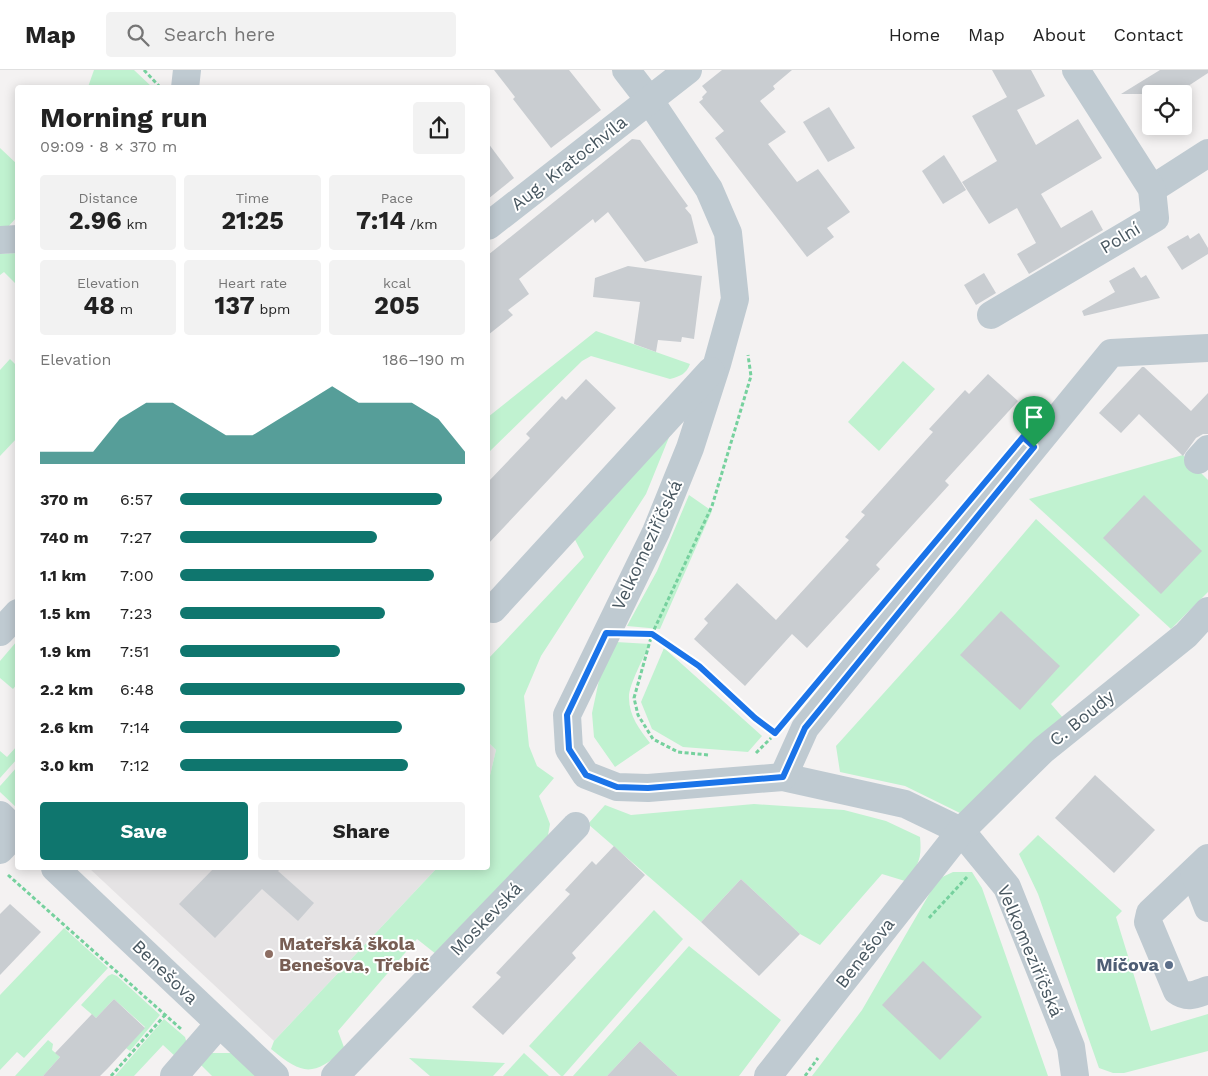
<!DOCTYPE html>
<meta charset="utf-8">
<style>
:root{--surface:#fff;--page:#f2f2f2;--text:#222;--muted:#767676;--line:#e0e0e0;--accent:#0f766e}
body{margin:0;font-family:"Work Sans",sans-serif;background:var(--page);color:var(--text);height:100vh;display:flex;flex-direction:column;font-size:19px;white-space:nowrap}
*{box-sizing:border-box;margin:0}
p{font-size:16px;color:var(--muted)}
.icon{flex:none;width:28px;height:28px;fill:none;stroke:currentColor;stroke-width:2;stroke-linecap:round;stroke-linejoin:round}
.map{position:relative;flex:1;overflow:hidden}
.side{position:absolute;left:15px;top:15px;width:475px;height:785px;display:flex;flex-direction:column;background:var(--surface);border-radius:5px;box-shadow:0 2px 12px #0003}
.side>*{flex:none}
.fabs{position:absolute;left:1142px;top:15px;display:grid;gap:10px}
.fabs a{display:grid;place-items:center;width:50px;height:50px;border-radius:5px;background:var(--surface);box-shadow:0 2px 12px #0003;font-size:25px}
.pin{position:absolute;display:grid;place-items:center;width:42px;height:42px;color:#fff;margin:-51px -21px;border-radius:50% 50% 50% 0;rotate:-45deg;box-shadow:0 0 5px #0007}
.pin .icon{rotate:45deg}
.round{display:grid;place-items:center;flex:none;width:52px;height:52px;border-radius:5px;background:var(--page)}
.summary{display:flex;align-items:center;justify-content:space-between;height:85px;padding:0 25px}
h1{font-size:28px;font-weight:700;line-height:38px}
.stats{display:grid;grid-template-columns:repeat(3,1fr);gap:8px;height:85px;padding:5px 25px}
.stats div{display:grid;align-content:center;border-radius:5px;background:var(--page);text-align:center}
.stats b{font-size:25px;font-weight:700}
.stats small{font-size:14px;font-weight:400}
.stats p{font-size:14px}
.chart{height:140px;padding:10px 25px}
.chart p{display:flex;justify-content:space-between}
.chart svg{width:100%;height:90px;margin-top:5px;fill:var(--accent);opacity:.7}
.action{display:flex;gap:10px;margin-top:auto;padding:10px 25px}
.action a{flex:1;height:58px;border-radius:5px;background:var(--accent);color:#fff;font-size:20px;font-weight:700;line-height:58px;text-align:center}
.action a+a{background:var(--page);color:var(--text)}
ul{padding:0 25px;list-style:none;font-size:16px}
li{display:grid;grid-template-columns:80px 60px 1fr;align-items:center;height:38px}
li i{height:12px;border-radius:6px;background:var(--accent)}
header{display:flex;align-items:center;gap:30px;box-sizing:border-box;height:70px;padding:0 25px;background:var(--surface);border-bottom:1px solid var(--line)}
header strong{font-size:24px}
nav{display:flex;gap:28px;margin-inline-start:auto;font-size:18px}
.search{width:350px;height:45px;background:var(--page);display:flex;align-items:center;gap:12px;box-sizing:border-box;padding:0 18px;border-radius:5px;color:var(--muted);font-size:19px}
.map>svg:first-child{display:block}
</style>
<header>
<strong>Map</strong>
<div class="search"><svg class="icon" aria-label="search" viewBox="0 0 24 24"><circle cx="10" cy="10" r="6"/><path d="M15 15l6 6"/></svg>Search here</div>
<nav><a>Home</a><a>Map</a><a>About</a><a>Contact</a></nav>
</header>
<div class="map">
<svg width="1208" height="1006" viewBox="0 0 1208 1006">
<rect width="100%" height="100%" fill="#f4f2f2"/>
<g fill="#e5e3e4">
<polygon points="488,672 496,680 488,714"/>
<polygon points="89,798 437,798 274,971"/>
</g>
<g fill="#c0f2d0">
<polygon points="94,0 134,0 152,17 88,17"/>
<polygon points="0,78 18,95 17,147 6,159 0,159"/>
<polygon points="17,183 17,215 4,202 0,205 0,184"/>
<path d="M 596,261 L 690,294 C 686,304 681,306 670,309 L 591,286 L 582,291 L 488,383 L 488,347 Z"/>
<polygon points="10,289 17,296 17,368 0,386 0,300"/>
<polygon points="903,291 935,319 879,381 848,352"/>
<path d="M 676,350 L 646,424 L 541,586 L 524,626 L 529,676 L 537,696 L 554,708 L 539,726 L 550,754 L 547,771 L 441,888 L 417,869 L 338,961 L 345,980 C 312,1006 304,1006 271,979 L 274,971 L 437,798 L 488,798 L 488,714 L 496,680 L 488,672 L 488,589 L 584,487 L 571,462 Z"/>
<polygon points="1183,385 1208,410 1208,522 1171,559 1029,429"/>
<polygon points="689,425 712,441 660,559 627,556 657,501"/>
<polygon points="1036,449 1140,545 1051,634 1064,649 964,745 905,716 840,702 836,676 956,543"/>
<polygon points="17,571 17,614 13,619 0,608 0,591"/>
<path d="M 616,572 L 650,574 C 645,585 628,616 629,628 C 629,646 640,660 650,673 L 615,697 L 594,667 L 592,643 L 602,596 Z"/>
<polygon points="664,578 762,666 748,682 683,677 652,659 641,632"/>
<polygon points="17,676 17,689 0,708 0,681 7,687"/>
<polygon points="17,697 17,738 0,722 0,716"/>
<path d="M 754,734 L 844,740 L 886,751 L 920,767 C 922,788 919,795 905,811 L 882,804 L 820,875 L 800,864 L 741,809 L 701,852 L 588,754 L 605,735 L 631,745 Z"/>
<polygon points="1038,765 1122,841 1116,847 1151,961 1208,944 1208,981 1124,1003 1113,1003 1099,998 1038,824 1019,784"/>
<polygon points="953,802 972,802 982,818 1048,1006 812,1006 862,940 938,809"/>
<polygon points="654,840 683,869 563,1006 561,1006 529,976"/>
<polygon points="64,858 108,898 24,988 17,982 0,1000 0,925"/>
<polygon points="689,876 781,950 739,1006 678,1006 640,971 607,1006 573,1006"/>
<polygon points="112,904 117,906 160,945 130,981 126,978 145,957 114,929 96,948 81,935 108,906"/>
<polygon points="164,949 185,967 187,974 176,987 163,975 134,1006 115,1006"/>
<polygon points="48,970 53,974 52,980 60,987 43,1006 15,1006"/>
<polygon points="210,983 237,983 261,1006 212,1006 200,994"/>
<polygon points="524,983 549,1006 503,1006"/>
<polygon points="409,988 505,993 493,1006 430,1006"/>
</g>
<g fill="#c9cdd1">
<polygon points="494,0 569,0 601,40 551,78 513,29 515,27"/>
<polygon points="722,0 792,0 773,16 775,19 760,31 786,62 768,74 797,112 818,99 850,142 827,158 834,167 807,187 715,68 724,61 699,32 703,29 702,27 707,22 702,16"/>
<polygon points="992,0 1031,0 1045,26 1017,40 1036,75 1078,49 1102,88 1041,124 1061,158 1092,140 1103,160 1029,204 1017,184 1036,173 1017,138 989,154 962,112 997,91 972,46 1007,27"/>
<polygon points="1160,0 1208,0 1208,3 1176,24 1121,24"/>
<polygon points="829,37 855,78 828,92 803,52"/>
<polygon points="632,69 640,70 688,136 685,138 691,145 698,173 645,192 608,142 595,153 593,149 519,209 529,224 508,240 513,245 488,265 488,185"/>
<polygon points="488,73 514,108 488,129"/>
<polygon points="944,85 966,120 943,134 922,101"/>
<polygon points="1199,163 1208,178 1208,184 1182,200 1167,177 1188,165 1190,169"/>
<polygon points="628,196 702,206 694,269 682,267 681,272 658,270 656,282 634,274 640,232 593,227 595,208"/>
<polygon points="1134,197 1141,208 1146,205 1160,228 1084,246 1082,241 1115,222 1109,211"/>
<polygon points="984,203 996,223 976,235 964,215"/>
<polygon points="1142,297 1144,297 1191,341 1208,323 1208,364 1203,364 1196,368 1183,386 1139,344 1121,363 1099,343"/>
<polygon points="988,304 1018,331 945,411 949,415 876,495 880,499 807,578 792,564 745,616 694,569 708,553 704,549 737,513 776,550 849,470 845,467 865,445 861,442 933,362 929,359 965,320 969,324"/>
<polygon points="586,309 616,338 488,474 488,412 530,368 526,364 562,326 566,330"/>
<polygon points="1144,425 1202,481 1161,524 1103,468"/>
<polygon points="1001,541 1060,596 1020,640 960,585"/>
<polygon points="1095,705 1155,760 1114,803 1055,748"/>
<polygon points="614,776 645,805 572,883 576,888 503,965 472,937 501,907 496,903 570,824 565,820 592,791 596,795"/>
<polygon points="214,798 281,798 278,801 314,833 298,851 262,819 215,868 179,834"/>
<polygon points="741,809 800,864 759,906 701,852"/>
<polygon points="10,834 41,862 0,905 0,844"/>
<polygon points="923,891 982,947 940,990 882,935"/>
<polygon points="114,929 145,958 109,997 100,1006 43,1006 60,987 55,983 92,944 96,948"/>
<polygon points="640,971 678,1006 607,1006"/>
</g>
<g fill="none" stroke-linecap="round" stroke-linejoin="round">
<g stroke="#76d19e" stroke-width="3" stroke-dasharray="4 2.5" stroke-linecap="butt">
<polyline points="144,0 159,16"/>
<polyline points="634,564 652,564 699,596 755,647 775,663"/>
<polyline points="756,683 771,668"/>
<polyline points="708,685 678,682 653,669 638,645 634,628 652,564 712,436 751,306 748,285"/>
<polyline points="8,805 181,959"/>
<polyline points="929,848 967,807"/>
<polyline points="111,1006 165,945"/>
<polyline points="805,1006 818,988"/>
</g>
<g stroke="#bfcad1" stroke-width="28">
<polyline points="626,0 650,31 709,119 728,163 735,229 717,294 690,378 656,462 567,645 569,679 586,705 617,717 648,718 783,707 905,734 961,761 1007,817 1071,977 1075,1006"/>
<polyline points="185,18 187,0"/>
<polyline points="1152,119 1208,83"/>
<polyline points="488,156 688,0"/>
<polyline points="0,170 18,169"/>
<polyline points="991,245 1155,148 1152,119 1076,0"/>
<polyline points="1198,390 1208,379"/>
<polyline points="493,539 711,301"/>
<polyline points="0,562 18,543"/>
<polyline points="783,707 805,658 1111,283 1208,278"/>
<polyline points="0,745 17,762 0,780"/>
<path d="M 1208,788 L 1150,843 L 1148,852 L 1177,921 C 1188,929 1196,924 1208,920"/>
<polyline points="55,798 275,1006"/>
<polyline points="1194,802 1208,838"/>
<polyline points="174,1006 219,954"/>
<polyline points="335,1006 576,756"/>
<polyline points="768,1006 961,761 1043,680 1186,565 1208,541"/>
</g>
</g>
<g fill="none" stroke-linecap="round" stroke-linejoin="round">
<defs>
<polygon id="route" points="1023,367 1034,377 805,658 783,707 648,718 617,717 586,705 569,679 567,645 606,563 652,564 699,596 755,648 775,663"/>
</defs>
<use href="#route" stroke="#fff" stroke-width="10"/>
<use href="#route" stroke="#1a73e8" stroke-width="6"/>
</g>
<circle fill="#8d6e63" stroke="#fff" stroke-width="2" cx="269" cy="884" r="5"/>
<circle fill="#5c6f8a" stroke="#fff" stroke-width="2" cx="1169" cy="895" r="5"/>
<g text-anchor="middle" stroke-width="4" stroke-linejoin="round" paint-order="stroke">
<g font-size="18" fill="#485760" stroke="#fff">
<text transform="translate(569 93) rotate(-38)" y="6">Aug. Kratochvíla</text>
<text transform="translate(1120 168) rotate(-31)" y="6">Polní</text>
<text transform="translate(647 475) rotate(-65)" y="6">Velkomeziříčská</text>
<text transform="translate(1082 648) rotate(-39)" y="6">C. Boudy</text>
<text transform="translate(486 849) rotate(-46)" y="6">Moskevská</text>
<text transform="translate(1030 881) rotate(67)" y="6">Velkomeziříčská</text>
<text transform="translate(865 883) rotate(-52)" y="6">Benešova</text>
<text transform="translate(165 902) rotate(44)" y="6">Benešova</text>
</g>
<g font-size="18" font-weight="bold" fill="#785e54" stroke="#fff" text-anchor="start">
<text x="279" y="880">Mateřská škola<tspan x="279" dy="21">Benešova, Třebíč</tspan></text>
</g>
<g font-size="18" font-weight="bold" fill="#4e5e75" stroke="#fff" text-anchor="end">
<text x="1159" y="901">Míčova</text>
</g>
</g>
</svg>
<div class="fabs">
<a><svg class="icon" aria-label="locate" viewBox="0 0 24 24"><circle cx="12" cy="12" r="6"/><path d="M12 2v4M12 18v4M2 12h4M18 12h4"/></svg></a>
</div>
<div class="pin" style="left:1034px;top:377px;background:#1e9e55"><svg class="icon" aria-label="arrive" viewBox="0 0 24 24"><path d="M6 21V4h12l-3 4 3 4H6"/></svg></div>
<section class="side">
<div class="summary"><div><h1>Morning run</h1><p>09:09 · 8 × 370 m</p></div><a class="round"><svg class="icon" aria-label="share" viewBox="0 0 24 24"><path d="M12 15V3M7 8l5-5 5 5M5 13v7h14v-7"/></svg></a></div>
<div class="stats">
<div><p>Distance</p><b>2.96<small> km</small></b></div>
<div><p>Time</p><b>21:25</b></div>
<div><p>Pace</p><b>7:14<small> /km</small></b></div>
</div>
<div class="stats">
<div><p>Elevation</p><b>48<small> m</small></b></div>
<div><p>Heart rate</p><b>137<small> bpm</small></b></div>
<div><p>kcal</p><b>205</b></div>
</div>
<div class="chart"><p><span>Elevation</span>186–190 m</p>
<svg viewBox="0 0 160 44" preserveAspectRatio="none"><path d="M0 44V38L10 38L20 38L30 22L40 14L50 14L60 22L70 30L80 30L90 22L100 14L110 6L120 14L130 14L140 14L150 22L160 38V44z"/></svg>
</div>
<ul>
<li><b>370 m</b>6:57<i style="width:92%"></i></li>
<li><b>740 m</b>7:27<i style="width:69%"></i></li>
<li><b>1.1 km</b>7:00<i style="width:89%"></i></li>
<li><b>1.5 km</b>7:23<i style="width:72%"></i></li>
<li><b>1.9 km</b>7:51<i style="width:56%"></i></li>
<li><b>2.2 km</b>6:48<i style="width:100%"></i></li>
<li><b>2.6 km</b>7:14<i style="width:78%"></i></li>
<li><b>3.0 km</b>7:12<i style="width:80%"></i></li>
</ul>
<div class="action"><a>Save</a><a>Share</a></div>
</section>
</div>
